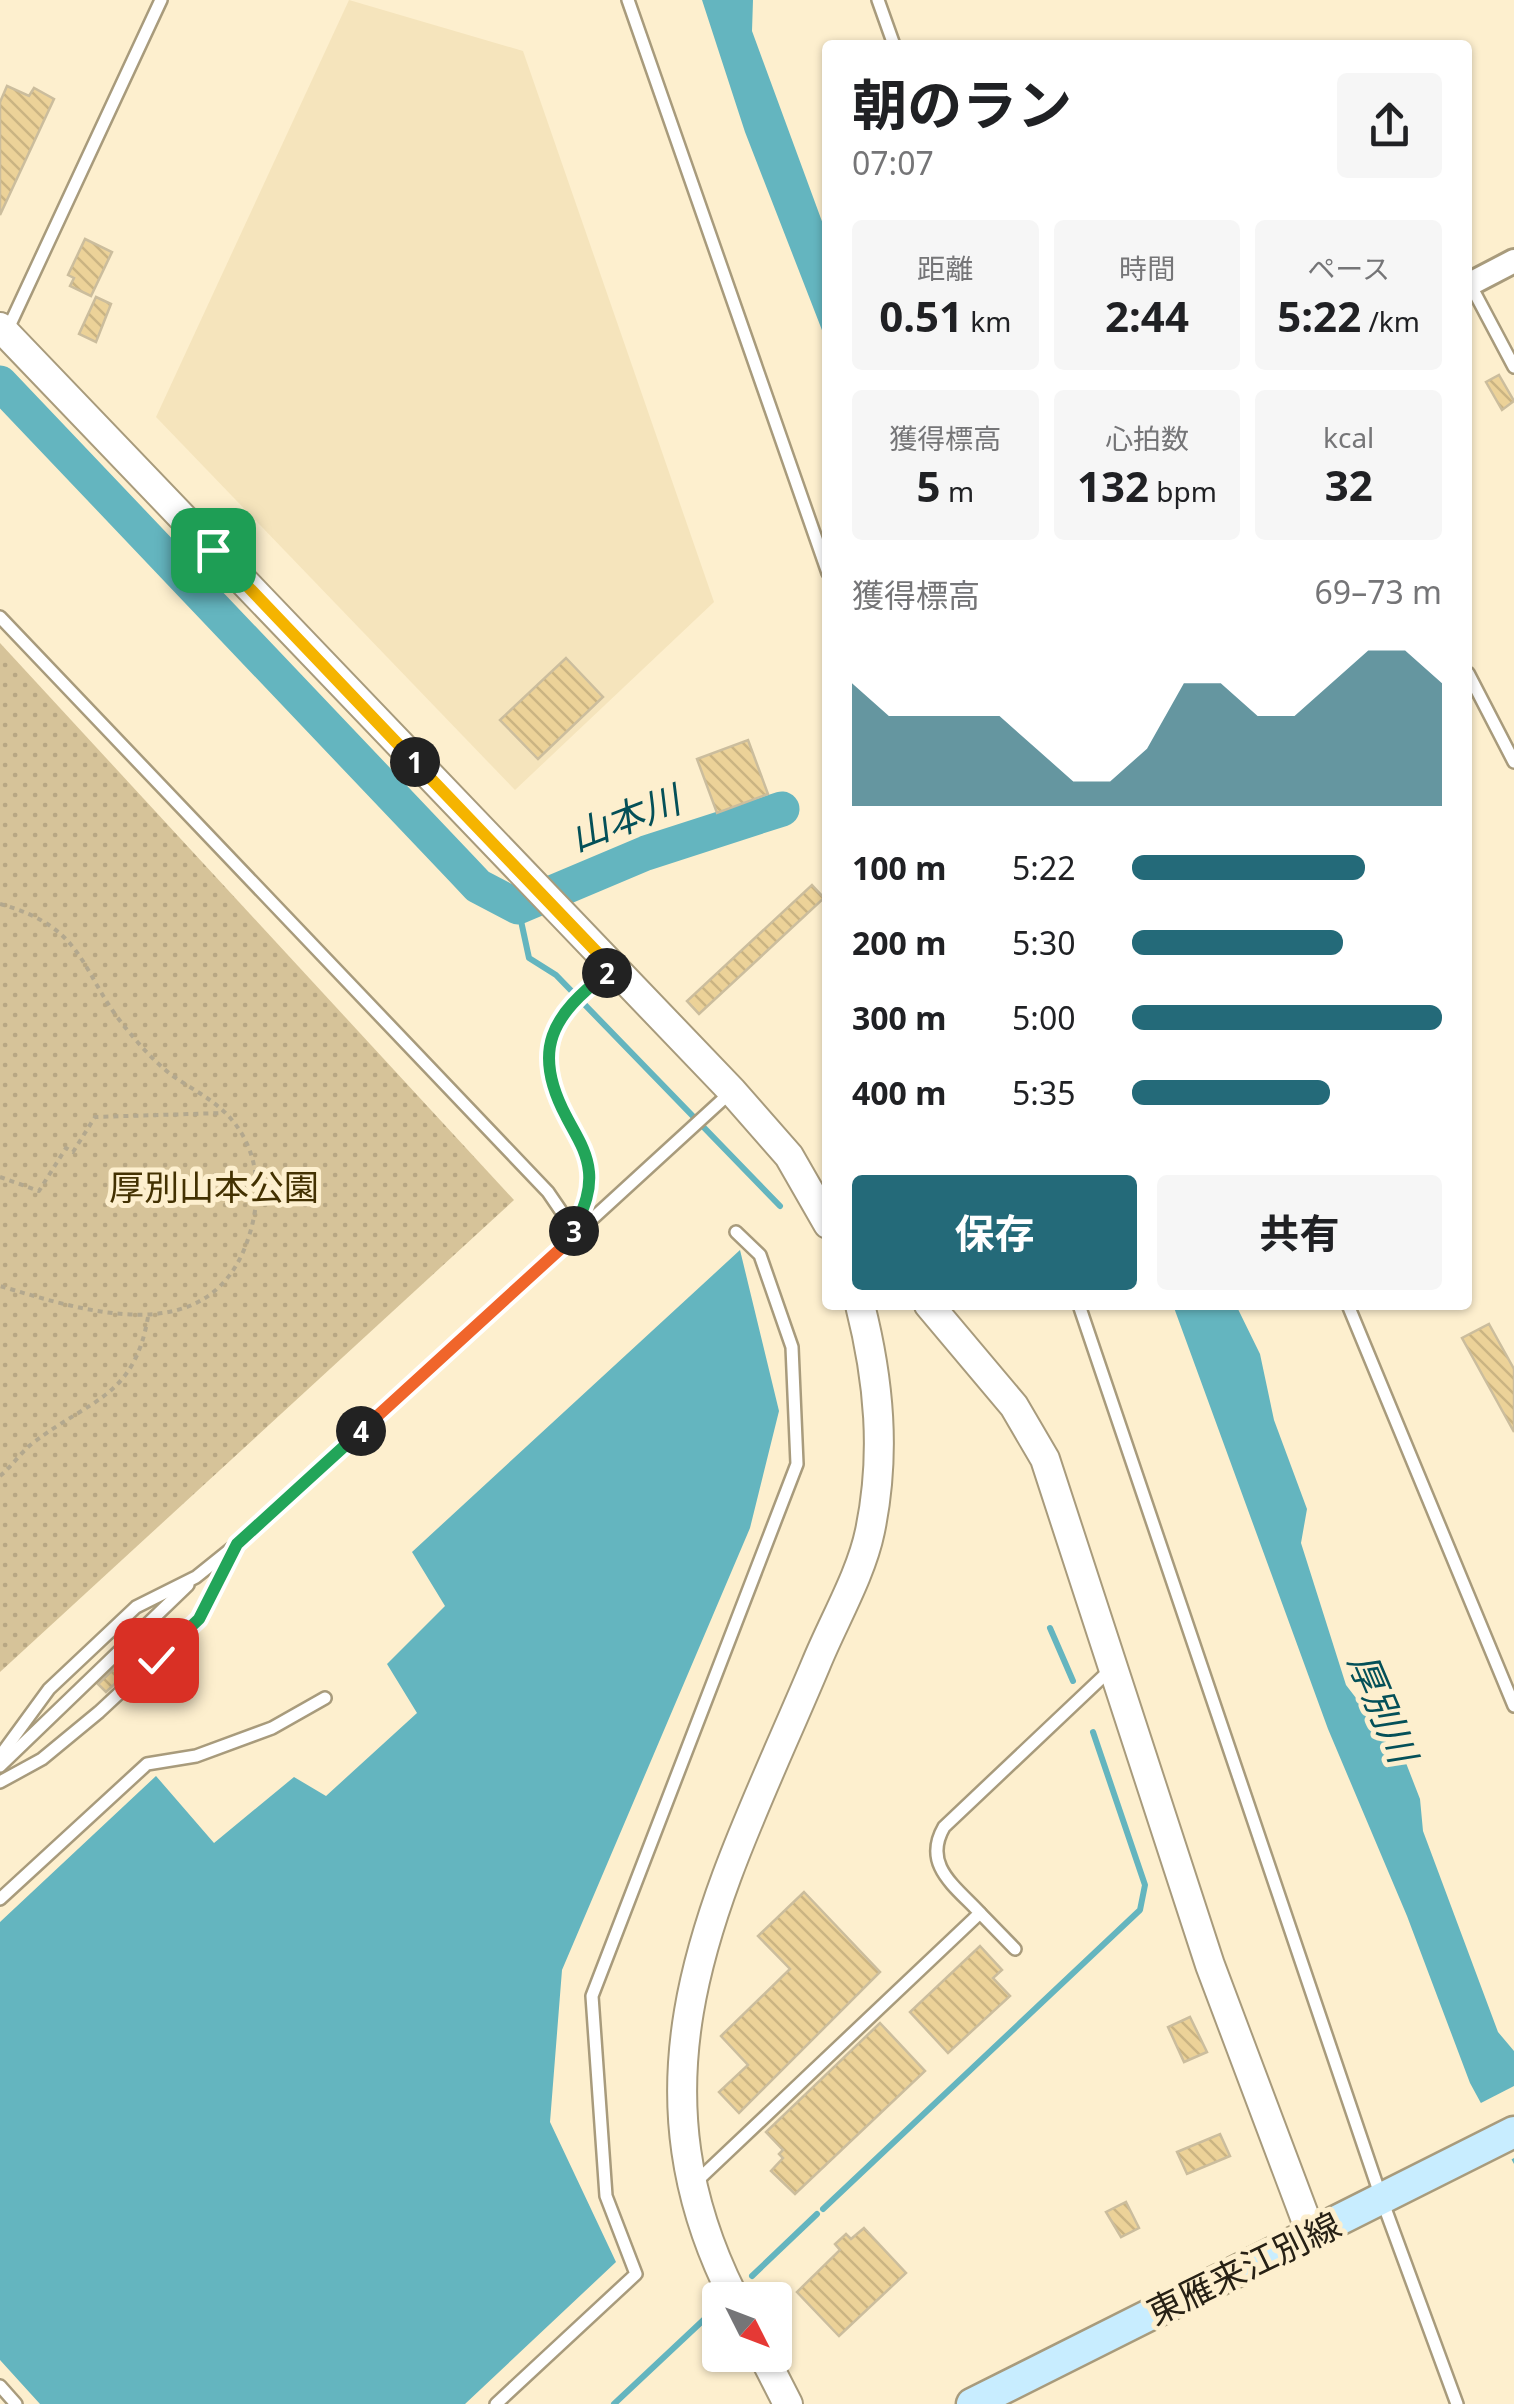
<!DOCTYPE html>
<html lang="ja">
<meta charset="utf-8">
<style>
:root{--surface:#fff;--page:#f6f6f6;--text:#202124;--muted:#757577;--accent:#246a79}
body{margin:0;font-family:"Noto Sans","Noto Sans JP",sans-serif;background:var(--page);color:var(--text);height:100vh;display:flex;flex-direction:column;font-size:38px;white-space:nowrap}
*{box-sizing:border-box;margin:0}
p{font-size:32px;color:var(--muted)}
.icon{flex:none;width:55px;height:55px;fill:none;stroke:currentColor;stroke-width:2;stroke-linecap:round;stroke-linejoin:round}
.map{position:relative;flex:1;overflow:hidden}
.sheet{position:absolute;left:822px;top:40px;width:650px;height:1270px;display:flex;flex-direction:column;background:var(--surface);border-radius:10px;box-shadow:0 2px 8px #0004}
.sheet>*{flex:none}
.needle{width:65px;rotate:132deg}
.tools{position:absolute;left:702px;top:2282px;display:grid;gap:20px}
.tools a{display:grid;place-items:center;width:90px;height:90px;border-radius:10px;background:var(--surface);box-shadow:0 2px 8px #0004;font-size:50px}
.pin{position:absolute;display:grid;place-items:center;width:85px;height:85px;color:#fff;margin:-42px;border-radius:20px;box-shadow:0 5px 15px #0006}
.km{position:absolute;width:50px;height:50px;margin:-25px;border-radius:50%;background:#222;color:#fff;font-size:28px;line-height:50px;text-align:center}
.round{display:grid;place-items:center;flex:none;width:105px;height:105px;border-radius:10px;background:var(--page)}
.summary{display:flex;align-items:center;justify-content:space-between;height:170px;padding:0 30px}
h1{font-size:55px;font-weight:700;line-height:75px}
.metrics{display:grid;grid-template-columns:repeat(3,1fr);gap:15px;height:170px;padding:10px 30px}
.metrics div{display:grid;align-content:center;border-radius:10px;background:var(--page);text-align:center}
.metrics b{font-size:42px;font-weight:700}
.metrics small{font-size:28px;font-weight:400}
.metrics p{font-size:28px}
.chart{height:280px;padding:20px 30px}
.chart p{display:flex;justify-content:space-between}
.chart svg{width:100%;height:180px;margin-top:10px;fill:var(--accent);opacity:.7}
.primary-button{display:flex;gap:20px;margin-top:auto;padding:20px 30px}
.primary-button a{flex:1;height:115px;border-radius:10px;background:var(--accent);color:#fff;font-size:40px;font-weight:700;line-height:115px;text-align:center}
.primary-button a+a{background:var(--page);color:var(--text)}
ul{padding:0 30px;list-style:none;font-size:32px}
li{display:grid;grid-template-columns:160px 120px 1fr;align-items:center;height:75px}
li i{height:25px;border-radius:12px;background:var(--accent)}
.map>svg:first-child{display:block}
</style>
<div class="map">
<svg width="1514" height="2404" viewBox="0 0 1514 2404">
<defs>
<pattern id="park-dots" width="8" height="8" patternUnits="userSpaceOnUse" patternTransform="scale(2.5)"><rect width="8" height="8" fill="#d6c399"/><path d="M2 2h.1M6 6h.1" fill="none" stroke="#b8a783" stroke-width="1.8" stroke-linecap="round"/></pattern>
<pattern id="building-back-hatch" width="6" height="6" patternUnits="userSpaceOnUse" patternTransform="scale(2.5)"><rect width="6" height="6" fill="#ecd298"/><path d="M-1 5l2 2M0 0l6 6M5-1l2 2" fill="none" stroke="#cab482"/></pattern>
</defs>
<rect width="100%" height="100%" fill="#fdefce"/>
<polygon fill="#f5e4bc" points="349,0 523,51 714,602 515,790 156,417"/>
<polygon fill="url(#park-dots)" points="0,643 514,1200 0,1672"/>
<g fill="#64b5bf">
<polygon points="702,0 753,0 752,31 827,235 827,343 745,132"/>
<polygon points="740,1250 779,1411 750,1528 562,1970 550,2122 616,2262 465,2404 40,2404 0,2360 0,1922 156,1776 214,1843 294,1777 326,1796 417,1713 387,1664 445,1606 412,1552"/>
<polygon points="1173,1305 1236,1305 1260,1354 1274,1420 1307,1509 1301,1543 1346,1685 1406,1763 1420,1799 1423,1831 1498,2032 1514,2051 1514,2164 1470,2083 1407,1916 1328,1729"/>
</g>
<polygon fill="#fdefce" points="1514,2086 1514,2158 1507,2162 1477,2105"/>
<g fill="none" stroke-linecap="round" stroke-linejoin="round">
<g stroke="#64b5bf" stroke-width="6">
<polyline points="518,907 529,958 556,975 780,1206"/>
<polyline points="1050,1628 1073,1681"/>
<polyline points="823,2209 1140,1910 1145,1885 1093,1732"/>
<polyline points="752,2276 817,2214"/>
<polyline points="614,2404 712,2312"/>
</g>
<polyline stroke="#64b5bf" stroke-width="35" points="0,383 462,869 478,886 518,907 646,853 782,809"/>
</g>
<g fill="url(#building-back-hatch)" stroke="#cbbd9d" stroke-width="2.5">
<polygon points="7,86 29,96 34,88 54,99 0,215 0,102"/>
<polygon points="85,239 112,252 91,296 70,286 74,278 68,275"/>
<polygon points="96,297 111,304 96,342 79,334"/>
<polygon points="1499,375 1514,401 1502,410 1486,382"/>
<polygon points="566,658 603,697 538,759 500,720"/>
<polygon points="748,740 768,794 717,813 697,759"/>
<polygon points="812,885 824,898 699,1014 687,1001"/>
<polygon points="1489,1324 1514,1369 1514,1432 1462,1338"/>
<polygon points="135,1649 144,1657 106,1692 98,1684"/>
<polygon points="804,1892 880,1972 739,2113 719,2092 748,2065 721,2036 790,1969 758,1936"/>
<polygon points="980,1946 1002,1970 993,1978 1010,1996 948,2053 910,2012"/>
<polygon points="1190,2017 1207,2052 1184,2062 1168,2027"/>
<polygon points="880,2023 925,2071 795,2194 771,2171 783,2158 779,2154 783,2150 766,2132"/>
<polygon points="1220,2134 1230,2156 1187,2174 1177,2152"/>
<polygon points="1126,2202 1139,2228 1121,2237 1106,2212"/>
<polygon points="864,2228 906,2273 839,2336 797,2292 840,2250 835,2244 846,2234 851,2239"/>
</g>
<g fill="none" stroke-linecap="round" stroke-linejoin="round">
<defs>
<g id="service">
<polyline points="628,0 828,573"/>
<polyline points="878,0 894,45"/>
<polyline points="1470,284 1514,367"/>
<polyline points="6,333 161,0"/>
<polyline points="0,617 548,1192 563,1214 569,1241"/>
<polyline points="1468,673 1514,762"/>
<path d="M 571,1236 C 581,1214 592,1194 589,1169 C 586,1148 573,1131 564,1112 C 529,1045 558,1011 612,969"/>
<polyline points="1079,1305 1382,2200 1457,2404"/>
<polyline points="1348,1305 1514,1706"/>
<polyline points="0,1756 49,1689 136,1607 196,1577 237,1544 732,1091"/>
<polyline points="0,1766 188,1585"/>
<polyline points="0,1782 42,1759 99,1712 199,1619 235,1548"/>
<polyline points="0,1899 147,1764 196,1756 272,1728 325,1698"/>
<polyline points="980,1913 1015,1949"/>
<path d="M 698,2180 L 980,1913 C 955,1886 922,1865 944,1827 L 1110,1670"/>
<polyline points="0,2386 16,2404"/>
<polyline points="496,2404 636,2274 606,2196 592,1996 797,1464 792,1347 760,1255 736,1232"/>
</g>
<polyline id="minor" points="1468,285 1514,261"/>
<g id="tertiary">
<polyline points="0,327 732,1091 789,1156 828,1224"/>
<polyline points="929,1305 1014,1406 1045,1459 1210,1965 1312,2236"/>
<path d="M 735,2300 C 615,2066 724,1883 816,1664 C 833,1622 861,1575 870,1531 C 886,1454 879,1380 860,1305"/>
<polyline points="763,2355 788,2404"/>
</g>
<polyline id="secondary" points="972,2404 1514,2132"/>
</defs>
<use href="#service" stroke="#a89b7c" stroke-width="16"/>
<use href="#minor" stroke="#a89b7c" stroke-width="28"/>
<use href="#tertiary" stroke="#a89b7c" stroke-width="32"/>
<use href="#secondary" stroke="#a89b7c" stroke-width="35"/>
<g stroke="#b3a88e" stroke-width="4" stroke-dasharray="5 5" stroke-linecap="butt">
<path d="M 0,904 C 90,929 79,975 130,1033 C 142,1048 157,1064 173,1076 C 199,1094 224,1104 242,1134 C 260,1165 260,1202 249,1236 C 212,1354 85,1311 0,1286"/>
<polyline points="0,1177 39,1191 66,1148 73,1152 95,1117 223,1113"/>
<path d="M 0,1476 C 12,1466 21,1452 33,1443 C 90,1399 134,1398 148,1317"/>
</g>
<use href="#service" stroke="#fff" stroke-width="11"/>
<use href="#minor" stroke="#fff" stroke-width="22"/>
<use href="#tertiary" stroke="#fff" stroke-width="28"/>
<use href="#secondary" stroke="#c8edff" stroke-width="30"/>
</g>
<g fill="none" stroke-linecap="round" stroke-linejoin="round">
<defs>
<polyline id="split-1" points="213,550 415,762"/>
<polyline id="split-2" points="415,762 612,968 607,973"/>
<path id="split-3" d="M 574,1231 C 582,1211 591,1194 589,1172 C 587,1150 575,1134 566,1116 C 531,1050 552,1015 607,973"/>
<polyline id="split-4" points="361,1431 569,1241 574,1231"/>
<polyline id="split-5" points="156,1660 199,1619 237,1544 361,1431"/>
</defs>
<use href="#split-1" stroke="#fff" stroke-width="20"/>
<use href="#split-2" stroke="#fff" stroke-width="20"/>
<use href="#split-3" stroke="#fff" stroke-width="20"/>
<use href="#split-4" stroke="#fff" stroke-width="20"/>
<use href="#split-5" stroke="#fff" stroke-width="20"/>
<use href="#split-1" stroke="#f5b400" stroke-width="12"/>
<use href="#split-2" stroke="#f5b400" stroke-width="12"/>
<use href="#split-3" stroke="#22a559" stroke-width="12"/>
<use href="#split-4" stroke="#f0652b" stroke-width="12"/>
<use href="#split-5" stroke="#22a559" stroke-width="12"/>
</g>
<g text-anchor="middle" stroke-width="10" stroke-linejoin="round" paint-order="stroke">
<g font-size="35" fill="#433101" stroke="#fdefce">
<text x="214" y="1200">厚別山本公園</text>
</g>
<g font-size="35" fill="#272115" stroke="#fdefce">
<text transform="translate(1244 2269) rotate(-26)" y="12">東雁来江別線</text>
</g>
<g font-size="38" font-style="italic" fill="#045058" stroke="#fdefce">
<text transform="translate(625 819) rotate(-21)" y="13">山本川</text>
<text transform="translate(1382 1708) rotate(67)" y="13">厚別川</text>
</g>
</g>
</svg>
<div class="tools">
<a><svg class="needle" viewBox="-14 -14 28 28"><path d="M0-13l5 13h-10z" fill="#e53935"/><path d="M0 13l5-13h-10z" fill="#757577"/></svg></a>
</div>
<div class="pin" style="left:213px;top:550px;background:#1e9e55"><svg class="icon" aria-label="arrive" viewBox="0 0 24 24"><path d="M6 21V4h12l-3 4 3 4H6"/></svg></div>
<div class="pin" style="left:156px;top:1660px;background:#d93025"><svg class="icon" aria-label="check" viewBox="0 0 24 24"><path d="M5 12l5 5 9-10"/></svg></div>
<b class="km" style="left:415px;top:762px">1</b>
<b class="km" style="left:607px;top:973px">2</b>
<b class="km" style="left:574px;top:1231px">3</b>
<b class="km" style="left:361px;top:1431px">4</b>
<section class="sheet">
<div class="summary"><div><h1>朝のラン</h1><p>07:07</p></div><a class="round"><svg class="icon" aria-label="share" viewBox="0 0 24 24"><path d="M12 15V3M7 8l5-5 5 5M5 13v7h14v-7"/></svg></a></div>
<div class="metrics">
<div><p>距離</p><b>0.51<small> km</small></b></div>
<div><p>時間</p><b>2:44</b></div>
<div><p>ペース</p><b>5:22<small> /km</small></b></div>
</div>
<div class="metrics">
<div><p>獲得標高</p><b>5<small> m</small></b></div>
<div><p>心拍数</p><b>132<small> bpm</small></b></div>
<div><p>kcal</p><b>32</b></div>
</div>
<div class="chart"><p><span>獲得標高</span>69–73 m</p>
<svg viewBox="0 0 160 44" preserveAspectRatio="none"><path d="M0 44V14L10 22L20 22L30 22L40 22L50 30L60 38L70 38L80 30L90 14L100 14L110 22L120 22L130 14L140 6L150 6L160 14V44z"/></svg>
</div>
<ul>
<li><b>100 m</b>5:22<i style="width:75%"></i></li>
<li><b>200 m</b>5:30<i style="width:68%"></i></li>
<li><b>300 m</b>5:00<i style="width:100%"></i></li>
<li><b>400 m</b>5:35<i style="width:64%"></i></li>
</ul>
<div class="primary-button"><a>保存</a><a>共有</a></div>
</section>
</div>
